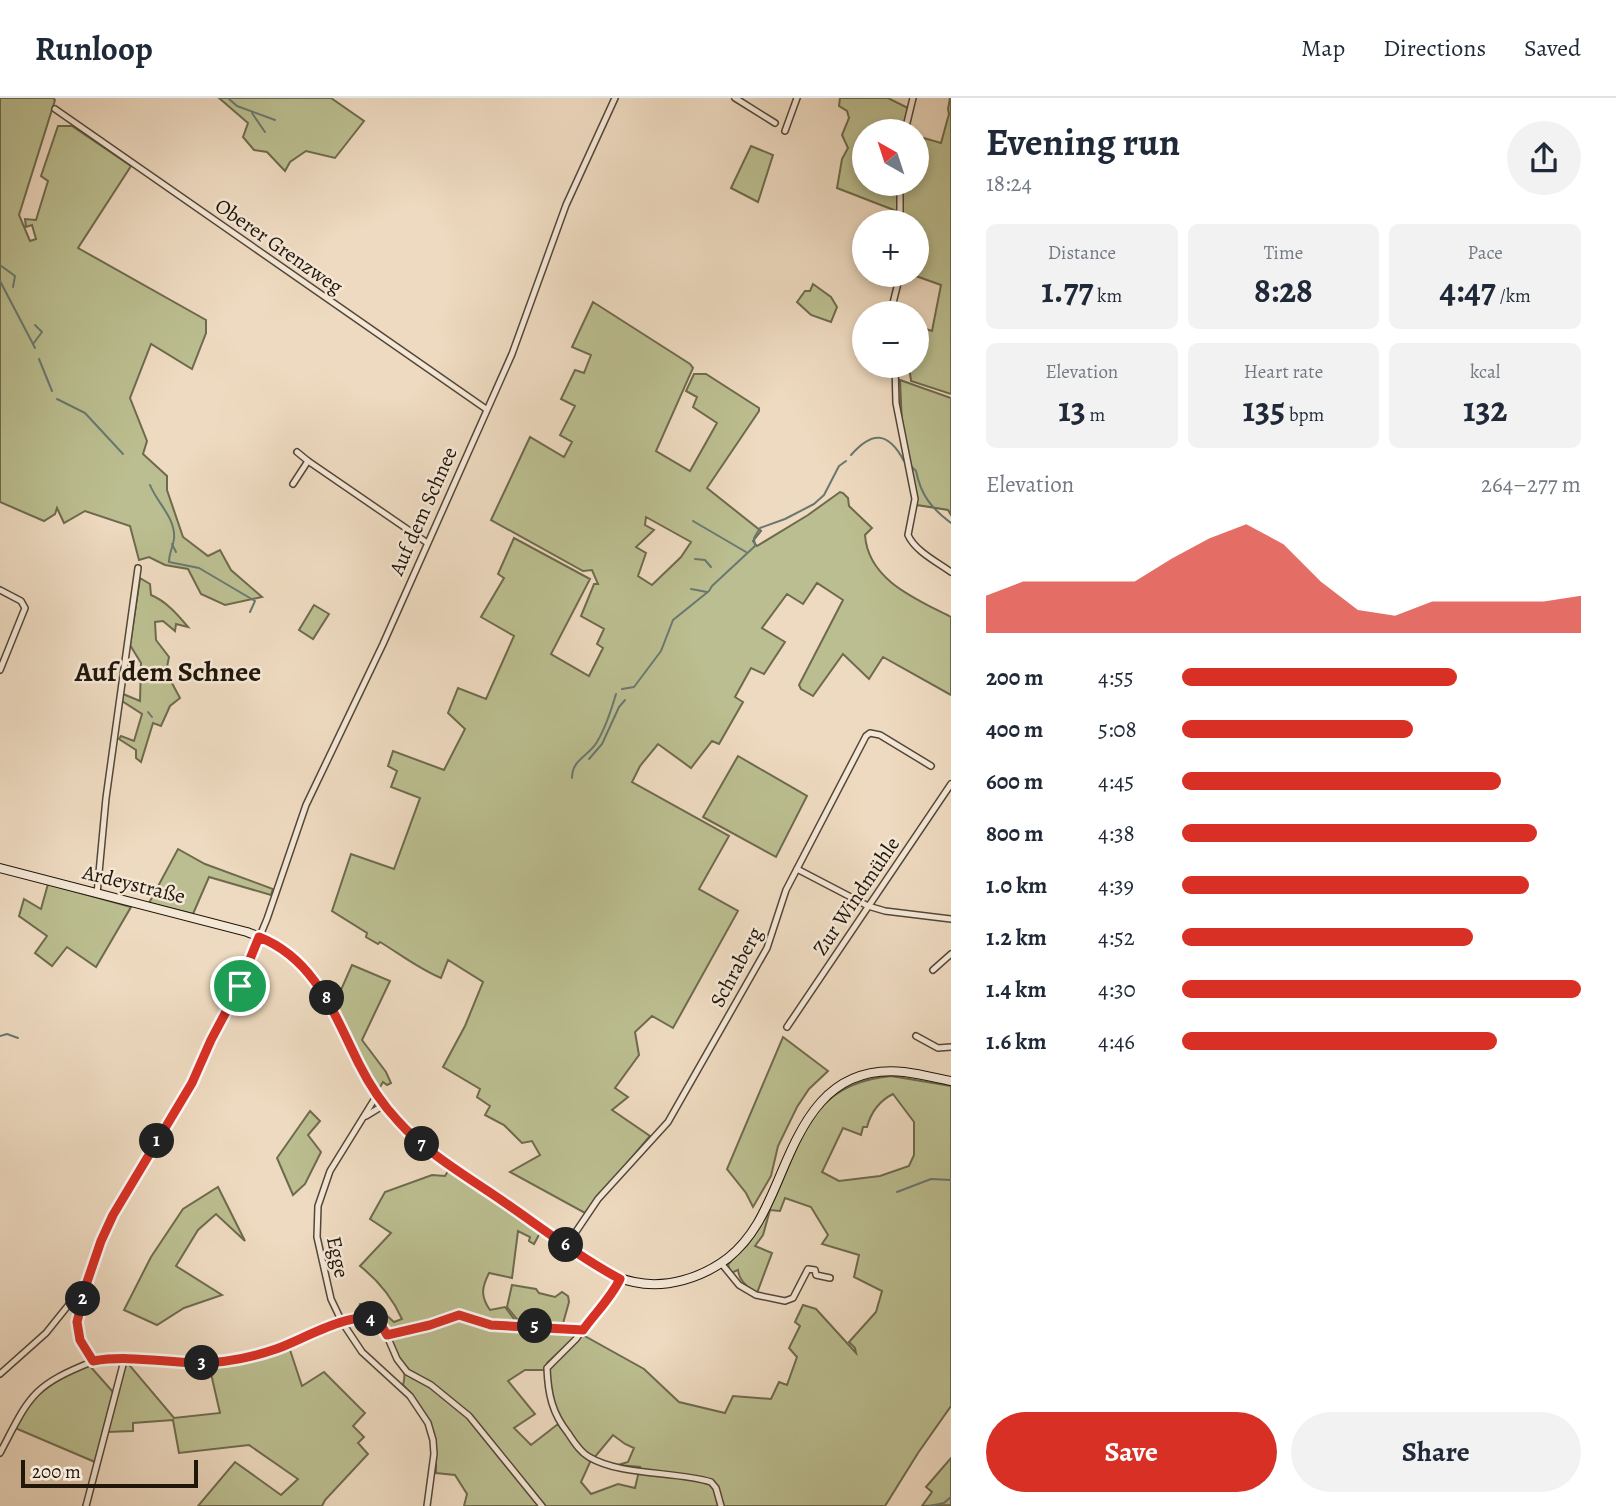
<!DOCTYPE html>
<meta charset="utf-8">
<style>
:root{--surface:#fff;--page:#f2f2f3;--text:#1f2937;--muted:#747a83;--line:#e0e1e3;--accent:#d93025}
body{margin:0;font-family:Alegreya,serif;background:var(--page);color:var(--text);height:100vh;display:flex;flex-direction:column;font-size:26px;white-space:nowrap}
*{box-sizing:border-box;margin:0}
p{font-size:23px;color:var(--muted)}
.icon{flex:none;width:38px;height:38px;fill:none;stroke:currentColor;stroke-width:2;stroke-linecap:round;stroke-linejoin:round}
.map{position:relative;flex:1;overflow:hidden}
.panel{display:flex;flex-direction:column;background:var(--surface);width:665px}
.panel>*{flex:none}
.needle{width:46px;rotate:321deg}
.buttons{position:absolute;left:852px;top:21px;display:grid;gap:14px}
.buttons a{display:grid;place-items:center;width:77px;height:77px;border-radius:50%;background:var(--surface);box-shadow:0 4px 10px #0003;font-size:35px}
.scale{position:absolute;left:21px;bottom:18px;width:177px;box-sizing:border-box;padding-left:7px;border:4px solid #20160a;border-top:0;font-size:19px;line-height:24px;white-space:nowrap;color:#20160a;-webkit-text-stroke:5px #f4e7d6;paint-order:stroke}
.pin{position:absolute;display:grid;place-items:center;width:60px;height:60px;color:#fff;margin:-30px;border:4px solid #fff;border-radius:50%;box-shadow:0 2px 7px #0007}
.km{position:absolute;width:35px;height:35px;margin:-18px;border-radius:50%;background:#222;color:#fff;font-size:19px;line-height:35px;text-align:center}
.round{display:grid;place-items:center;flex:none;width:74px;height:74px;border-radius:37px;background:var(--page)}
.overview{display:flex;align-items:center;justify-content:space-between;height:119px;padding:0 35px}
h1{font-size:38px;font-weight:600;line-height:52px}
.figures{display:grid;grid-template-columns:repeat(3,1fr);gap:10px;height:119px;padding:7px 35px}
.figures div{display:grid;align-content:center;border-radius:10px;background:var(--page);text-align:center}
.figures b{font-size:35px;font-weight:600}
.figures small{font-size:19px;font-weight:400}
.figures p{font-size:19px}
.chart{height:196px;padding:14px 35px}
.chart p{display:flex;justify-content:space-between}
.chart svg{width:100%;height:126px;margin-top:7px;fill:var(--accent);opacity:.7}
.action{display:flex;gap:14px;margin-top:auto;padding:14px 35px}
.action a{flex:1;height:80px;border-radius:42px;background:var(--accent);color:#fff;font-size:28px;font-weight:600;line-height:80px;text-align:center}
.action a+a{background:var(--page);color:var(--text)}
ul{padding:0 35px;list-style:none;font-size:23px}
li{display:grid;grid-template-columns:112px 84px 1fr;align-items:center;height:52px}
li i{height:18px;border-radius:9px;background:var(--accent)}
header{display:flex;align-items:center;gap:42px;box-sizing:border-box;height:98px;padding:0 35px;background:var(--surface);border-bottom:2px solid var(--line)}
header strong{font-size:33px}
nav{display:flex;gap:38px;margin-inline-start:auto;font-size:24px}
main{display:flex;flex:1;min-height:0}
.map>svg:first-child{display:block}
</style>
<header>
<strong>Runloop</strong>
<nav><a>Map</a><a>Directions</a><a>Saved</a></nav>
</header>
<main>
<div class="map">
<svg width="951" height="1408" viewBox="0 0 951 1408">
<rect width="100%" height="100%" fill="#eedac0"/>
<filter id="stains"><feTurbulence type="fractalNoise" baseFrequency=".00286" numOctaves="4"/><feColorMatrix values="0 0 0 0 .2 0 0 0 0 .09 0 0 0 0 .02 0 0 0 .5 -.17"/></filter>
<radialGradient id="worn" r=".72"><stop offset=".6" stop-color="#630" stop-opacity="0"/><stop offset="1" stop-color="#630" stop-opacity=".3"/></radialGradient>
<g fill="#bbbe90" stroke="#6e6a4d" stroke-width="2" fill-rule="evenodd">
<polygon points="0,0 53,0 55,2 19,117 30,143 36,141 32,127 26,129 25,121 36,122 48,83 41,78 58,28 72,28 131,68 78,150 206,222 206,235 192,271 151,246 130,300 147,343 143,356 167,378 167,392 183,439 208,458 220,452 231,472 262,499 225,507 201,496 188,471 165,467 149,459 139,462 130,428 85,413 64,425 57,410 55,416 44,423 0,404"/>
<polygon points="219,0 331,0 364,23 335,60 306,53 290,64 285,73 267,54 254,52 243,39 248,25"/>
<polygon points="840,0 888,0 910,11 905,33 864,33 864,86 900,86 899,114 837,90 842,61 848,50 842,37 849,20 847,13 839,8"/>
<polygon points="950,0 951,0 951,296 911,283 909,268 917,268 917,228 932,233 941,187 913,177 917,177 917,124 902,124 902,86 917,86 917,38 941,45 949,16 948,11"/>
<polygon points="751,48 773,57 758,104 731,90"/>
<polygon points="813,186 831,199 837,209 831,224 811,217 797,204 805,193 810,193"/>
<path d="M 593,204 L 690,266 L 693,270 L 656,353 L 690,373 L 717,325 L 693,309 L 697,299 L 686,293 L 694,276 L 706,276 L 759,310 L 759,313 L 707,390 L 761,433 L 753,443 L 757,448 L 808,417 L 840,394 L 843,395 L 848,400 L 849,408 L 872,430 L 865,437 C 868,482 916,501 951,519 L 951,597 L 883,559 L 869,581 L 843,556 L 813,598 L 801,591 L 799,587 L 843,502 L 817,485 L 803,506 L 787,496 L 762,530 L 785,544 L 764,576 L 751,570 L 735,599 L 743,604 L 719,646 L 712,643 L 691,670 L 658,646 L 640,668 L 632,684 L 729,738 L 699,791 L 738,813 L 673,930 L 652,918 L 635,934 L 639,957 L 615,990 L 628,999 L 612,1012 L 650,1038 L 585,1115 L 510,1074 L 540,1057 L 532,1043 L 522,1045 L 504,1027 L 485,1017 L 490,1008 L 477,999 L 480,991 L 443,969 L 465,928 L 483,884 L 448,862 L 441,880 C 419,871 400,856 380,844 L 378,846 L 366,839 L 367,835 L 332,813 L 351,756 L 394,771 L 420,700 L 391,689 L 397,673 L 388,668 L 393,653 L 444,672 L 465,631 L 448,615 L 458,590 L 486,601 L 514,538 L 481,519 L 504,480 L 498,476 L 514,440 L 590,481 L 551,556 L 589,578 L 603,550 L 597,546 L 604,531 L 581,518 L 594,486 L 598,486 L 592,472 L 583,473 L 491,422 L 530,339 L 564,359 L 572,344 L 560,337 L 575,308 L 561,301 L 575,272 L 584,275 L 591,257 L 572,249 ZM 646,419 L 691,444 L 681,459 L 652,487 L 638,478 L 646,455 L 636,449 L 654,432 L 645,427 Z"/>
<polygon points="900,282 951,300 951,417 948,412 917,407 902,326"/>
<path d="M 140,480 L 150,486 L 151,497 C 166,503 178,517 188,529 L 176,526 L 175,533 L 163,523 L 155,524 L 156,542 L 169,559 L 166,574 L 180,600 L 170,608 L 161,628 L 153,625 L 141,664 L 136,660 L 136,652 L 119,641 L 121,638 L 134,643 L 142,616 L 122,603 L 123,596 L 140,603 L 141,565 L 130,547 Z"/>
<polygon points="314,507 329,516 313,541 299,532"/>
<polygon points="738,658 807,698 776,759 703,719"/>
<polygon points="178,751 205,766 273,791 271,797 209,779 193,816 149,805"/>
<polygon points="48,786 131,809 96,869 67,849 52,868 35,855 47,838 19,818 24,801 41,811"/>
<polygon points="352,867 390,883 362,942 386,974 391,985 387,987 383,984 380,989 377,988 324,889 330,883 341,892"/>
<polygon points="783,939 828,973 809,991 797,1009 778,1048 771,1078 753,1109 746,1095 727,1071"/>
<path d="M 891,978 L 951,988 L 951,1308 L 918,1355 L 885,1408 L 464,1408 L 467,1396 L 455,1377 L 436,1375 C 437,1336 430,1316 403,1287 C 407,1272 402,1269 397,1256 C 388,1237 382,1215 357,1217 L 360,1206 L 376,1208 L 394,1224 L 402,1221 C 392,1199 379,1183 360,1168 L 391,1135 L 370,1121 L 385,1094 L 432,1077 L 445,1078 L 450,1070 L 541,1133 L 534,1146 L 529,1143 L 530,1139 L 518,1133 L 512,1180 L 489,1175 C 482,1189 480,1198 490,1212 L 505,1209 L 517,1225 L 492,1225 L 459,1218 L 491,1229 L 580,1234 L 547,1265 L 545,1272 L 525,1272 L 508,1283 L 535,1316 L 514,1330 L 531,1347 L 558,1326 L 591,1362 L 581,1384 L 591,1396 L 618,1386 L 635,1390 L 640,1369 L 618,1367 L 628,1364 L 634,1350 L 625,1346 L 613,1337 L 594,1360 C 580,1354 560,1326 555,1312 C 551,1300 550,1285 548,1273 L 581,1236 L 644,1271 L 679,1304 L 725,1315 L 733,1298 L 771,1301 L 779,1284 L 787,1287 L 797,1259 L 789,1250 L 800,1228 L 795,1224 L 803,1207 L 816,1211 L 856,1255 L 855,1250 L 849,1244 L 876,1214 L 882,1193 L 854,1179 L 859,1157 L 822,1146 L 828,1137 L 811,1109 L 785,1100 L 780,1113 L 770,1112 L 763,1137 L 755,1148 L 772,1155 L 757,1195 C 748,1190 739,1182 738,1172 L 731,1175 L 728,1167 C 733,1160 740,1154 746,1148 C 755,1138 761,1127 767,1116 C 801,1052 803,986 891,978 ZM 893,996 L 914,1024 L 914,1057 L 909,1068 L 880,1078 L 839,1083 L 822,1074 L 843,1030 L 861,1037 L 863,1029 L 867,1029 C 871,1014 879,1003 893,996 Z"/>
<polygon points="310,1013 320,1023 308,1037 321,1054 305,1086 293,1097 277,1060"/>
<polygon points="218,1089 245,1143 216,1116 198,1132 176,1168 222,1197 184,1210 157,1227 124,1212 151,1159 183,1111"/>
<polygon points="512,1187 536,1191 539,1195 555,1199 562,1194 568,1198 569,1204 562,1229 520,1225 507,1209"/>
<polygon points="289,1249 302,1288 324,1274 365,1315 353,1328 364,1339 358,1345 368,1356 325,1402 322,1408 198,1408 235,1364 281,1397 298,1381 249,1347 179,1355 173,1322 133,1325 133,1333 107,1334 126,1263 174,1320 220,1315 209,1267 236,1265"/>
<polygon points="89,1267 113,1294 95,1364 15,1330 25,1310 44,1288"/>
<polygon points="951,1360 951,1407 922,1408 932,1394 926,1389"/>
</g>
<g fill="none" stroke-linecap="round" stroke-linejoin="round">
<g stroke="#697870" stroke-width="2">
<polyline points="228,0 237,8 275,22"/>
<polyline points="252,15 265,34"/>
<polyline points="0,167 15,178 13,189"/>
<polyline points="0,183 33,246"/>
<polyline points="35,250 33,246 42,234 35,227"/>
<polyline points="39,261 52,293"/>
<polyline points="57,301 85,315 123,356"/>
<path d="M 851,357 C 872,333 888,333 904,363"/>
<path d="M 912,369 L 916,373 C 921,397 931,410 951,425"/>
<path d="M 150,387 C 157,405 176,420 174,441 C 173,449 169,455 169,464 L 199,470 L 255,503 L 250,514"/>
<polyline points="693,423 746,454"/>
<polyline points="172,446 176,454"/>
<polyline points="695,461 705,462 711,469"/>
<polyline points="691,491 707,494"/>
<polyline points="622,591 634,589 661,553 673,522 709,493 712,488 755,448 754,440 760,430 785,421 814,406 824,397 839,368 846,363"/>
<polyline points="148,614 152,619"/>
<polyline points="589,661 602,646 619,609 625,602"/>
<path d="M 572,680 C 572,661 589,658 597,644 C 606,629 611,613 616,596"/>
<polyline points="0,938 7,936 18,940"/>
<polyline points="897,1094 931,1081 951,1082"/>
<polyline points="930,1408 944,1405 951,1399"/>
</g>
<defs>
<g id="minor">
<polyline points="735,0 775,25"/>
<polyline points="55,11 486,311"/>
<polyline points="785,33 797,0"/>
<polyline points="905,33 913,0"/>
<polyline points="900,124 900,86"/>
<polyline points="894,215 893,205 900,177"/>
<path d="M 895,268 L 896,305 L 915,401 L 908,437 C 915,453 937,464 951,474"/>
<polyline points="297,354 308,363"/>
<polyline points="293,386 308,363 426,444"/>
<polyline points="0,492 21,503 25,510 0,572"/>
<polyline points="797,771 868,808 885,813 951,821"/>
<polyline points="97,796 106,700 138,470"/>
<polyline points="933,872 951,856"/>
<polyline points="787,929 951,686"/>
<polyline points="916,938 938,950 951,949"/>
<polyline points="377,997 330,1073 318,1108 317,1139 331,1201 342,1224 362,1254 410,1298 428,1325 433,1342 434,1356 427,1408"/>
<polyline points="366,1018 384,1007"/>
<polyline points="567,1147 598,1101 668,1024 767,850 786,792 866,638 870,635 880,637 931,668"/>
<polyline points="721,1165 739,1187 756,1197 785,1203 793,1200 808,1171 815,1172 816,1177 830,1180"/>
<path d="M 620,1181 L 611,1198 L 602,1205 L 576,1241 L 547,1270 C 548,1296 552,1315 568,1335 C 574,1344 580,1354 589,1359 C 621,1378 675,1373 711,1384 L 716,1390 L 721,1408"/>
<path d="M 86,1185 C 79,1223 70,1227 94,1263 L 125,1259 L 194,1265 L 235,1262 L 276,1251 L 351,1221 L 371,1221 L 384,1231 L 397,1261 L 407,1274 L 431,1287 L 469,1318 L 542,1408"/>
<polyline points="387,1237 430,1228 459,1217 491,1227 583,1232"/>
<polyline points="0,1276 46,1235 87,1184 109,1125 192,985 211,942 237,893 267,821 306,707 383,546 512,256 566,107 615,0"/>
<path d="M 0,1355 C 30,1298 31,1288 94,1263"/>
<polyline points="86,1408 125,1259"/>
</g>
<path id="secondary" d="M 0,770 L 247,834 C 257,838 268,841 276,847 C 337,884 345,960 388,1011 C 429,1060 487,1092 539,1128 C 568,1148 598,1177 634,1184 C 666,1191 702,1180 728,1160 C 753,1140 765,1113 777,1085 C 802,1025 827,966 904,974 C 920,976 936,980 951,983"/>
</defs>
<use href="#minor" stroke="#544738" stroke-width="8"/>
<use href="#secondary" stroke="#20160a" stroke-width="10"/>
<use href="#minor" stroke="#f4e7d6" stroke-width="5"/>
<use href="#secondary" stroke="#f4e7d6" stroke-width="8"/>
</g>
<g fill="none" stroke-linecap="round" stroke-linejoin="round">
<defs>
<path id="route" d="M 259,839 C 315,861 334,916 359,966 C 369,986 382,1006 398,1023 C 427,1056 468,1079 504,1104 C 542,1130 579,1159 620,1181 C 611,1200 596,1214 583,1232 L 491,1227 L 459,1217 L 430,1227 L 387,1237 C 384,1231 380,1225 373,1222 C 349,1213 300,1243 276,1251 C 250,1260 223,1265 196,1265 C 161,1264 128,1257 93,1263 L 80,1242 L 77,1224 L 87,1184 L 101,1143 L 113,1117 L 192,985 L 211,942 L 237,893 Z"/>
</defs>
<use href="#route" stroke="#fff" stroke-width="14"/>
<use href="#route" stroke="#d93025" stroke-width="9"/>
</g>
<g text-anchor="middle" stroke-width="5" stroke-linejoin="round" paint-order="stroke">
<g font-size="21" fill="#20160a" stroke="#f4e7d6">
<text transform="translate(279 148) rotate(35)" y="7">Oberer Grenzweg</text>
<text transform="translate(423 413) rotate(-66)" y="7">Auf dem Schnee</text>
<text transform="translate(134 786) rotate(14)" y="7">Ardeystraße</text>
<text transform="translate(856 798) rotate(-56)" y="7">Zur Windmühle</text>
<text transform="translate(736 869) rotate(-62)" y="7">Schraberg</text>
<text transform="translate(338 1159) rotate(78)" y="7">Egge</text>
</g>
<g font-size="28" font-weight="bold" fill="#20160a" stroke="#f4e7d6">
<text x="168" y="583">Auf dem Schnee</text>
</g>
</g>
<rect width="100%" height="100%" filter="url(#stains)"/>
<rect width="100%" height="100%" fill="url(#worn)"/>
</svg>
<div class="buttons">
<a><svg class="needle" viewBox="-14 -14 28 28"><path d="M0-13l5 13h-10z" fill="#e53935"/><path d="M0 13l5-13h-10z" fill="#747a83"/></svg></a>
<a>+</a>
<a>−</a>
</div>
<div class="scale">200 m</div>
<div class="pin" style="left:240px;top:888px;background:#1e9e55"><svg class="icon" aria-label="arrive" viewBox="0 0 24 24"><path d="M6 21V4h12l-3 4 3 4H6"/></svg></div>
<b class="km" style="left:157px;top:1043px">1</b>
<b class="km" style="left:83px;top:1201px">2</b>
<b class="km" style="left:202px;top:1265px">3</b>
<b class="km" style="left:371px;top:1221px">4</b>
<b class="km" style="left:535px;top:1228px">5</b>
<b class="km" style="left:566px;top:1147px">6</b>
<b class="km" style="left:422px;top:1046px">7</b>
<b class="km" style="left:327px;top:900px">8</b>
</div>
<section class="panel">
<div class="overview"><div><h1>Evening run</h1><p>18:24</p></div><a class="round"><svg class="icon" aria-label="share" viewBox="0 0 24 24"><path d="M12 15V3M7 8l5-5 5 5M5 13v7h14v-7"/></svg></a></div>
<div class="figures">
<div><p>Distance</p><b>1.77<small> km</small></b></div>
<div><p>Time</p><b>8:28</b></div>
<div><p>Pace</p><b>4:47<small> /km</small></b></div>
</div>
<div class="figures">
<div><p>Elevation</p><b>13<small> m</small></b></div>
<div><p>Heart rate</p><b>135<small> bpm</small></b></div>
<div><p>kcal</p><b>132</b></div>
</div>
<div class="chart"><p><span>Elevation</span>264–277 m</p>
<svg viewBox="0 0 160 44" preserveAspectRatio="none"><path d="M0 44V31L10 26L20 26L30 26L40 26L50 18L60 11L70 6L80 13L90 26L100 36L110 38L120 33L130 33L140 33L150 33L160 31V44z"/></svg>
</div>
<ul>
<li><b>200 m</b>4:55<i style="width:69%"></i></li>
<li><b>400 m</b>5:08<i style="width:58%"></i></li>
<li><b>600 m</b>4:45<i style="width:80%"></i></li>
<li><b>800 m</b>4:38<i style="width:89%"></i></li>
<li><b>1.0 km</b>4:39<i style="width:87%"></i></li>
<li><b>1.2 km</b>4:52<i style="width:73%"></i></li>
<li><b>1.4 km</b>4:30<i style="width:100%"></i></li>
<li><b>1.6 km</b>4:46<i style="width:79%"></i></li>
</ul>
<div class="action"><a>Save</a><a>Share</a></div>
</section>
</main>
